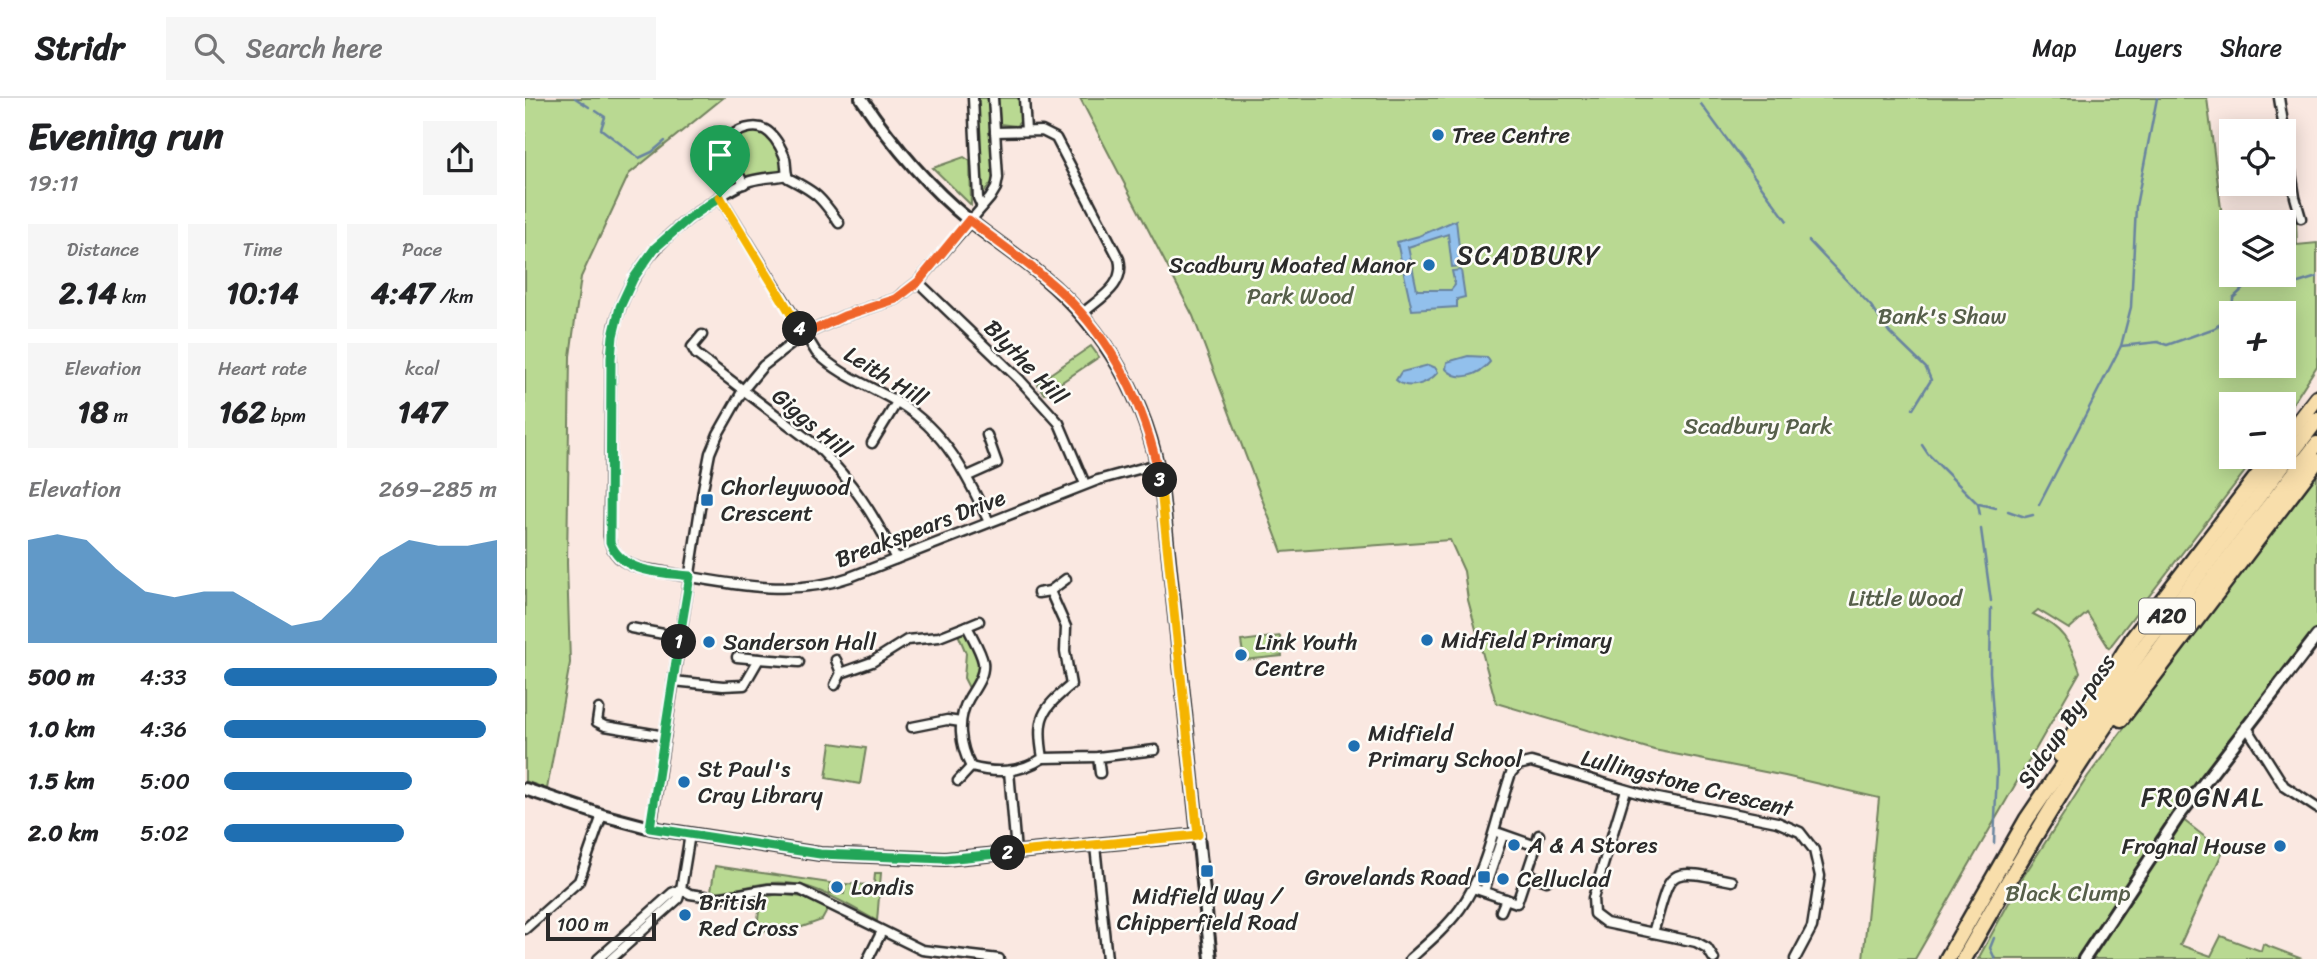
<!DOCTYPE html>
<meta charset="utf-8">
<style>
:root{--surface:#fff;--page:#f6f6f6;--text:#202124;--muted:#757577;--line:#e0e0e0;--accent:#1f6fb2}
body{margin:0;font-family:Sriracha,sans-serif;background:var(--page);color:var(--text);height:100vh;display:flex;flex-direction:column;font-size:26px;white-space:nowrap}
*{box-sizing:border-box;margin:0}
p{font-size:23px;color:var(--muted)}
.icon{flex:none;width:38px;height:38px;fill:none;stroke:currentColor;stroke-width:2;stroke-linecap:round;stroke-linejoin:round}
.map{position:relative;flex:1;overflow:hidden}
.panel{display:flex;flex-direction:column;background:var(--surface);width:525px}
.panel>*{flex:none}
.fabs{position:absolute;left:1694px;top:21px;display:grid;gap:14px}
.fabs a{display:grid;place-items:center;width:77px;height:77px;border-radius:0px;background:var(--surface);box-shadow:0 4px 18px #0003;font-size:35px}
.scale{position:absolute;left:21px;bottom:18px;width:110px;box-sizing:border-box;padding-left:7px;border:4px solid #2b2b2b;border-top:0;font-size:19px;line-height:24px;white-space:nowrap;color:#2b2b2b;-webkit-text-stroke:5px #fdfcf7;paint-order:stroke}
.pin{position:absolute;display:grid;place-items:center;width:60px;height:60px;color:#fff;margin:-72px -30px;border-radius:50% 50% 50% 0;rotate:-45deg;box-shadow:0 0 7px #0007}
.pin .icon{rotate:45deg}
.km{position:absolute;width:35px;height:35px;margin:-18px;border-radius:50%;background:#222;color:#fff;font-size:19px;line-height:35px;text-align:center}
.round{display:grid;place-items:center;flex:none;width:74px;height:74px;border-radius:0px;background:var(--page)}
.overview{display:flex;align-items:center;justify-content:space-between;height:119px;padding:0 28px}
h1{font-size:38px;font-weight:800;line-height:52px}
.stats{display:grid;grid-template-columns:repeat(3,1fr);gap:10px;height:119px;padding:7px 28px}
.stats div{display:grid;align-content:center;border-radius:0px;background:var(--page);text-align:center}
.stats b{font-size:30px;font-weight:800}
.stats small{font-size:19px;font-weight:400}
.stats p{font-size:19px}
.chart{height:196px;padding:14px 28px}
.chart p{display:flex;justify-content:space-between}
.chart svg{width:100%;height:126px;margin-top:7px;fill:var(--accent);opacity:.7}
ul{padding:0 28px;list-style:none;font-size:23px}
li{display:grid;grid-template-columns:112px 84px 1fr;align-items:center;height:52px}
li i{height:18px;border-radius:9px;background:var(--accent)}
header{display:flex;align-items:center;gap:42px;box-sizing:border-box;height:98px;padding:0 35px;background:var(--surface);border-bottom:2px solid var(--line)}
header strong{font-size:33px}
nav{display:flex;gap:38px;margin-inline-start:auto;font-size:24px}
.search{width:490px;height:63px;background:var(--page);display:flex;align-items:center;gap:18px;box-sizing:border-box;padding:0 24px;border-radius:0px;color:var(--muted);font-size:26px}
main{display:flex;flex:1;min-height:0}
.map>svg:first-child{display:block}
</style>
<header>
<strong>Stridr</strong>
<div class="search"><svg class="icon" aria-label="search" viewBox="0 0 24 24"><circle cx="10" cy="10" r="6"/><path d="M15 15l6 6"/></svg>Search here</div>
<nav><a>Map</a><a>Layers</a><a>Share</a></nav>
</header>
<main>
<section class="panel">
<div class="overview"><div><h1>Evening run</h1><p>19:11</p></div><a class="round"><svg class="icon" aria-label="share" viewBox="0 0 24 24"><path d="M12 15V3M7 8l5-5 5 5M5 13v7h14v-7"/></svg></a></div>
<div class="stats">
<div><p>Distance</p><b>2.14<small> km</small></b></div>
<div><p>Time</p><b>10:14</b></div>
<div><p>Pace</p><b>4:47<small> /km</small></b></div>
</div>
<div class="stats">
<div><p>Elevation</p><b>18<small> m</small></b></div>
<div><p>Heart rate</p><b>162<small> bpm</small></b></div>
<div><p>kcal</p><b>147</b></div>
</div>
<div class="chart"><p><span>Elevation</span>269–285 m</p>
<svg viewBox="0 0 160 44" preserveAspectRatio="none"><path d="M0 44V8L10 6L20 8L30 18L40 26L50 28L60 26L70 26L80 32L90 38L100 36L110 26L120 14L130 8L140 10L150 10L160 8V44z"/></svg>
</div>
<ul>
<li><b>500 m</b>4:33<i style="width:100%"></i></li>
<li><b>1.0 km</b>4:36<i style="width:96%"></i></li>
<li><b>1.5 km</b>5:00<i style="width:69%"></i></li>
<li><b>2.0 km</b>5:02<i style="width:66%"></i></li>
</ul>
</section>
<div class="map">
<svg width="1792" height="861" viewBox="0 0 1792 861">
<rect width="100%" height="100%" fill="#fae8e1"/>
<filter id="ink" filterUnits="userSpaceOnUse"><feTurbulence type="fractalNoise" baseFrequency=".0143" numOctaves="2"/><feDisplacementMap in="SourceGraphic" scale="14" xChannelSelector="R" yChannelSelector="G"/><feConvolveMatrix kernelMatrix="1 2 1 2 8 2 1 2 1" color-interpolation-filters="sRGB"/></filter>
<g filter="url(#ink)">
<g fill="#b9d992" stroke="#72825e" stroke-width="2" fill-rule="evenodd">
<polygon points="0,0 198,0 104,76 56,179 45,258 42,465 45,565 22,691 0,683"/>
<polygon points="450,0 464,0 468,83 456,98"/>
<polygon points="473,0 496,0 497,22 491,28 475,26"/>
<path d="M 555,0 L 1682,0 L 1698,126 L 1706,125 L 1706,177 L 1759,177 L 1759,124 L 1719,124 L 1771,120 L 1772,147 L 1792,145 L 1792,268 L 1759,319 L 1759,306 L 1706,306 L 1706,359 L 1731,359 L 1584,550 L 1562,515 L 1544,531 L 1513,512 L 1508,516 C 1538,530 1545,543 1555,574 L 1390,861 L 1338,861 L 1354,700 L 1260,678 L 1129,652 L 971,605 L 943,502 L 939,473 L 925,442 L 757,454 L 668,218 ZM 1706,215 L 1759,215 L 1759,268 L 1706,268 Z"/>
<path d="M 229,30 C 247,36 261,55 256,74 L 220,79 C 208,70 208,55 208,41 L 213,35 Z"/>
<polygon points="439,59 445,63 446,107 408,70"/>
<polygon points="566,248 574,259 519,296 512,285"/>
<polygon points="1792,375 1792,537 1553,861 1453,861 1498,779 1563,678"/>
<path d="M 439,535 L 443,537 C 453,560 460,570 446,594 L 439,580 L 441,555 L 433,536 Z"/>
<polygon points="755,538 757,558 719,562 716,543"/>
<polygon points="306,645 341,650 335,686 301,680"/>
<polygon points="1657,721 1698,753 1655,847 1686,858 1696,838 1736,853 1738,846 1777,861 1562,861"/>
<path d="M 190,768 L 305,785 L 304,795 L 319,796 L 320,786 L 349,787 L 350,775 L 356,775 L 352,823 C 318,805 285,781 245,785 C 226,786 206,795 186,793 Z"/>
<polygon points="253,796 277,799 303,811 297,822 277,829 231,834 236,800"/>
</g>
<g fill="#92c0ec" stroke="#69849f" stroke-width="2">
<polygon points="931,122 936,168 927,169 923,136 883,149 892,192 926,192 930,187 927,173 936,172 940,199 932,201 932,209 887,212 872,144 894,138"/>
<path d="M 943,258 L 962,259 L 965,264 C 954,277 934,285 921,271 L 922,264 Z"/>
<path d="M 904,267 L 911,270 L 913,274 C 903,286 883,293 871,282 L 876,274 Z"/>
</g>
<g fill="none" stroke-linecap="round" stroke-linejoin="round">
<g stroke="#69849f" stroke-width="2.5">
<polyline points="50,0 64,9"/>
<polyline points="1176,6 1262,123"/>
<polyline points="71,13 80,19 76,31 114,60 127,54 140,43"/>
<polyline points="1284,143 1346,208 1364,234 1401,270 1406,282 1388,311"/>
<polyline points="1770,186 1792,179"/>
<polyline points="1707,215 1708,200 1722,187 1763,186"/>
<polyline points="1596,248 1606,209 1611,108 1632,0"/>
<polyline points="1397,347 1403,356 1453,406 1455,417"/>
<polyline points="1454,406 1471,410"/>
<polyline points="1514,407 1596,248 1633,244 1642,247 1690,230 1706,216"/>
<polyline points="1483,413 1500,419 1508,417"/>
<polyline points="1456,431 1466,503"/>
<polyline points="1466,510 1465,574 1472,672 1469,745"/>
<polyline points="1469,840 1465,850 1470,861"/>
</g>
<defs>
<g id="street">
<polyline points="448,0 453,100 457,109"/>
<polyline points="499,0 501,33"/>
<polyline points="1754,0 1770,99 1776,120"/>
<path d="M 470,34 L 517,33 L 531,40 L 594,161 C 601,187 575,200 557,216"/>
<path d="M 262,77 C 249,80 237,79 225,83 C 210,88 196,98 183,107 C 131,141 91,188 86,253 L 84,438 C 86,458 101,467 119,471 C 187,481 258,503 325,479 L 573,382 L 632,366"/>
<path d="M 219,86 C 208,66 199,56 210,35 C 236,22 248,32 259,57 C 262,65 260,73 263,80 C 292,95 295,98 314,125"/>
<path d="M 195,99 L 291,254 C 317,279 344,287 374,305 C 420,333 442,377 464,424"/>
<polyline points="393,184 495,282 534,325 560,386"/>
<path d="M 177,237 L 167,249 L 171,256 L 293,349 C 329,386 348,415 371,461"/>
<polyline points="347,345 372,304"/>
<polyline points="443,378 472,365 462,337"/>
<polyline points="513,495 525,493 541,481"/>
<path d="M 454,523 L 442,528 C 447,539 456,553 458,564 C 460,577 450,590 444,600 C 431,622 435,648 446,669 C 472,676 496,675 518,660 C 511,620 516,612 546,587 L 540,553 L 541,529 L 525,493"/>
<polyline points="106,530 155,539"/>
<polyline points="212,559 234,561"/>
<polyline points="311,562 316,575"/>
<polyline points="148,583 198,588 219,587 234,561 274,564"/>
<polyline points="310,587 316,575 347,564 382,542 414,539 442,528"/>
<polyline points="74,611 72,624 80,628 140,638"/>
<polyline points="1721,628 1759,688 1792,710"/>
<polyline points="387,629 422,622 436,624"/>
<polyline points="573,659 575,675"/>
<polyline points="518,660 573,659 630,652"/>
<polyline points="484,673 491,754"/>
<polyline points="433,683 446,669"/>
<polyline points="1101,692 1068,800 1069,816 1081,825 1171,844 1182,850 1189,861"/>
<polyline points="126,730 178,391 185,355 193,336 218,292 238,268 278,237 319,218 371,201 393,184 465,100 471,90 473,80 468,0"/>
<polyline points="974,735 1011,748 1014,737"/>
<polyline points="165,736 156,791 165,796 192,800 244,791 275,792 397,852 474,861"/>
<polyline points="570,748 582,861"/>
<polyline points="1002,776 1022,783"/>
<polyline points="948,790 992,805 1011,748"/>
<polyline points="959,793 978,737"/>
<polyline points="976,813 981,801"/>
<polyline points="0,831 54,783 77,717"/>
<path d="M 1128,835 C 1147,771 1139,769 1207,783"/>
<polyline points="73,861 147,795 156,791"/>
<polyline points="86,861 153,801 156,791"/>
<polyline points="343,861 357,833"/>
<path d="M 885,861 C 903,845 921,830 935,811 C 963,772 971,719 986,675 L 993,667 L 1006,664 L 1127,699 L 1252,724 L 1275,734 L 1289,752 L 1295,778 L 1287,829 L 1270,861"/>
</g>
<g id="secondary">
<path d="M 336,0 C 367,46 402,88 445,123 C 469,142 494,158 517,178 C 581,231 622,304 636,386 L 686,861"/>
<polyline points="0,691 77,717 126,730 295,756 420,761 673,737"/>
<polyline points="1559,861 1653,719 1792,538"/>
</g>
<g id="highway">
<polyline points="1759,343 1792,300"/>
<polyline points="1596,621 1792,363"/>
<polyline points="1535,657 1608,540 1747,359"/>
<polyline points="1422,861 1502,721 1620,547 1792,322"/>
<path d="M 1439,861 C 1484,781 1530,701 1582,625 C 1648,529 1721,438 1792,346"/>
</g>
</defs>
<use href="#street" stroke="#2b2b2b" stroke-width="13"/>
<use href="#secondary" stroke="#2b2b2b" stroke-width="16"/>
<use href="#highway" stroke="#2b2b2b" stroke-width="19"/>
<use href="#street" stroke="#fdfcf7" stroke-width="8"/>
<use href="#secondary" stroke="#fdfcf7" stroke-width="10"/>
<use href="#highway" stroke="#f8deab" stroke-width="14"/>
</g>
</g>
<g fill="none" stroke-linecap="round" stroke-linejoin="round" filter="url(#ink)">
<defs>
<path id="split-1" d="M 154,544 L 165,478 C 136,474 97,476 85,444 L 86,260 L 88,238 L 95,209 L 108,181 L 130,150 L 163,121 L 195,99"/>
<polyline id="split-2" points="154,544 125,730 295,756 420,761 483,755"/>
<polyline id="split-3" points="483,755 673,737 635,382"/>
<path id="split-4" d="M 275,231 L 278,237 L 319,218 L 371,201 L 393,184 L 444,122 C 475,146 508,168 537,195 C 590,245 621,311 635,382"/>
<polyline id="split-5" points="195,99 275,231"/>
</defs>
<use href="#split-1" stroke="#fff" stroke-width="14"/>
<use href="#split-2" stroke="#fff" stroke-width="14"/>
<use href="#split-3" stroke="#fff" stroke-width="14"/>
<use href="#split-4" stroke="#fff" stroke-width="14"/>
<use href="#split-5" stroke="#fff" stroke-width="14"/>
<use href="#split-1" stroke="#22a559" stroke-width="9"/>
<use href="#split-2" stroke="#22a559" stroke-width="9"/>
<use href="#split-3" stroke="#f5b400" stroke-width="9"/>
<use href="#split-4" stroke="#f0652b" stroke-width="9"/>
<use href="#split-5" stroke="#f5b400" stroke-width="9"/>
</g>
<g fill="#1f6fb2" stroke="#fdfcf7" stroke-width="2.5">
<circle cx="913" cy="37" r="7"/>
<circle cx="904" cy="167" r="7"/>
<rect x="175" y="395" width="14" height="14" rx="3.5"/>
<circle cx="902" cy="542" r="7"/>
<circle cx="184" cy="544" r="7"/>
<circle cx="716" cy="557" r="7"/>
<circle cx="829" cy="648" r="7"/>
<circle cx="159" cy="684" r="7"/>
<circle cx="989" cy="747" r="7"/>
<circle cx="1755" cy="748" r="7"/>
<rect x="675" y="766" width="14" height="14" rx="3.5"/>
<rect x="952" y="772" width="14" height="14" rx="3.5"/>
<circle cx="978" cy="781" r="7"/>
<circle cx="312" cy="789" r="7"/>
<circle cx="160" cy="817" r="7"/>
</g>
<g text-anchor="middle" stroke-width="5" stroke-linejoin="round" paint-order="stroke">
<rect fill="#fdfcf7" stroke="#6a6a68" stroke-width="2" x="1614" y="500.5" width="56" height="35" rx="5"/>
<g font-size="21" font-weight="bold" fill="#2b2b2b">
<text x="1642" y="525">A20</text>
</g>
<g font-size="23" fill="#2b2b2b" stroke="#fdfcf7" text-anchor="start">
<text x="927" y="45">Tree Centre</text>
<text x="890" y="175" text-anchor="end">Scadbury Moated Manor</text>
<text x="196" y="397">Chorleywood<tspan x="196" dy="26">Crescent</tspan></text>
<text x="916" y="550">Midfield Primary</text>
<text x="198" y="552">Sanderson Hall</text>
<text x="730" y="552">Link Youth<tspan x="730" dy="26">Centre</tspan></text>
<text x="843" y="643">Midfield<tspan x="843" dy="26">Primary School</tspan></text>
<text x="173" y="679">St Paul's<tspan x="173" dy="26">Cray Library</tspan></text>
<text x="1003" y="755">A &amp; A Stores</text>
<text x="1741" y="756" text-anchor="end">Frognal House</text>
<text x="945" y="787" text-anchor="end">Grovelands Road</text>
<text x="992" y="789">Celluclad</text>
<text x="326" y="797">Londis</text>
<text x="682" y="806" text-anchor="middle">Midfield Way /<tspan x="682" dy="26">Chipperfield Road</tspan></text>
<text x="174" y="812">British<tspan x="174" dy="26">Red Cross</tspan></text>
</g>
<g font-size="23" fill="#565f4a" stroke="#fdfcf7">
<text x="775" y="206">Park Wood</text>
<text x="1417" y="226">Bank's Shaw</text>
<text x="1233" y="336">Scadbury Park</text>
<text x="1380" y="508">Little Wood</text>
<text x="1543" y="803">Black Clump</text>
</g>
<g font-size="23" fill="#2b2b2b" stroke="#fdfcf7">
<text transform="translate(501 264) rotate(46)" y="8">Blythe Hill</text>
<text transform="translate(361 278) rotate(32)" y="8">Leith Hill</text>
<text transform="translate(287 325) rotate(40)" y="8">Giggs Hill</text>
<text transform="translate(395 430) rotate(-21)" y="8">Breakspears Drive</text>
<text transform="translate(1541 623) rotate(-56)" y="8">Sidcup By-pass</text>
<text transform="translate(1162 685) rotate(14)" y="8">Lullingstone Crescent</text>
</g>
<g font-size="26" letter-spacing="2" fill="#2b2b2b" stroke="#fdfcf7">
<text x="1004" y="166">SCADBURY</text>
<text x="1678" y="708">FROGNAL</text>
</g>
</g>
</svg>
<div class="fabs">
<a><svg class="icon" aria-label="locate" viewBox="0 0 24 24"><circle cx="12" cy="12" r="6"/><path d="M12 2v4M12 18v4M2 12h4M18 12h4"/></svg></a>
<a><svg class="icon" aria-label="layers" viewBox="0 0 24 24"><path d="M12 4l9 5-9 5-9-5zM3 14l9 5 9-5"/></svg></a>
<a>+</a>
<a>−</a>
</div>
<div class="scale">100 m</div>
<div class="pin" style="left:195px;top:99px;background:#1e9e55"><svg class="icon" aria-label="arrive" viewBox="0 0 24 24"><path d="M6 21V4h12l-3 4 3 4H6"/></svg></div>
<b class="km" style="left:154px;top:544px">1</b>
<b class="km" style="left:483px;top:755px">2</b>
<b class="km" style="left:635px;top:382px">3</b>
<b class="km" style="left:275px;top:231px">4</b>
</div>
</main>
